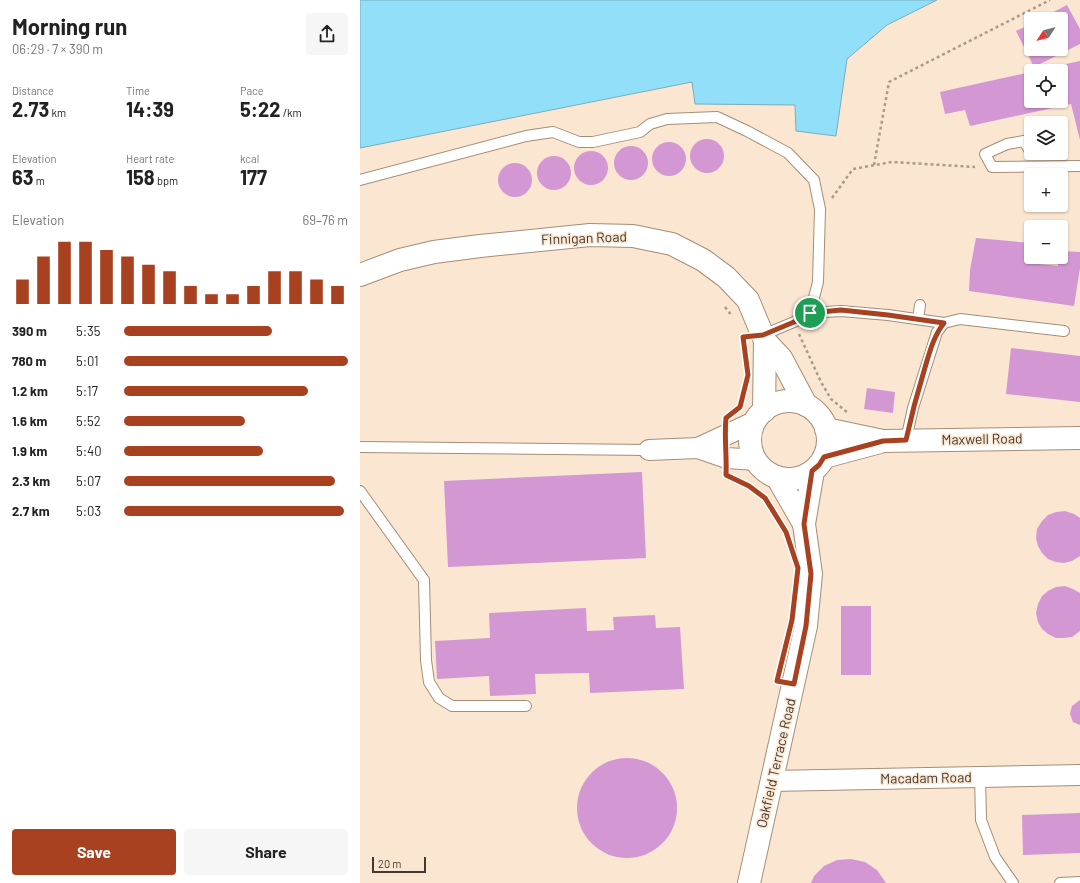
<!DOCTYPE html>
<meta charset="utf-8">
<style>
:root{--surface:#fff;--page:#f6f6f6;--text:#222;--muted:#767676;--accent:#a84120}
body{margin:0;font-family:Barlow,sans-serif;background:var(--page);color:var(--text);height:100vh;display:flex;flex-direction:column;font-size:15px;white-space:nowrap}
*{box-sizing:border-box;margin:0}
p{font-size:13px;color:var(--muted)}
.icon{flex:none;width:22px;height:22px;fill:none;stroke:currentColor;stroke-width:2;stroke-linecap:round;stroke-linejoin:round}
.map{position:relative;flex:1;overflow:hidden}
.sheet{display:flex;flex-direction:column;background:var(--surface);width:360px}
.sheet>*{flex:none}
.needle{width:26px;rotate:234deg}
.controls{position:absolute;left:664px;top:12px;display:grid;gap:8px}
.controls a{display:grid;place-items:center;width:44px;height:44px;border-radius:4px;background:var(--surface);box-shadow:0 1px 3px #0004;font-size:20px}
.scale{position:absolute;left:12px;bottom:10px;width:54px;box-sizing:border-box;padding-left:4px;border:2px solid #44392f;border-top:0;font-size:11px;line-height:14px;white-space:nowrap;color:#44392f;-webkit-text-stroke:3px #fbe6d1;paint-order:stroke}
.pin{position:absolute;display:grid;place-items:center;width:34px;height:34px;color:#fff;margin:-17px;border:2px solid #fff;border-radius:50%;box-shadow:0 1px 4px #0007}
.round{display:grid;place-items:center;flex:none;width:42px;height:42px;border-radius:4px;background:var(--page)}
.headline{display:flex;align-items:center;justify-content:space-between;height:68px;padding:0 12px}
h1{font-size:22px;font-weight:700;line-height:30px}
.stats{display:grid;grid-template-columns:repeat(3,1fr);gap:6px;height:68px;padding:4px 12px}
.stats div{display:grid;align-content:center}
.stats b{font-size:20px;font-weight:700}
.stats small{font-size:11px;font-weight:400}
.stats p{font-size:11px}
.chart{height:112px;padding:8px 12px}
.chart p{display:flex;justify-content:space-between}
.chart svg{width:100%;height:72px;margin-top:4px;stroke:var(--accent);stroke-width:6}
.cta{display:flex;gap:8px;margin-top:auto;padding:8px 12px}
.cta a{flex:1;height:46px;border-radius:4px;background:var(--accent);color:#fff;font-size:16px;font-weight:700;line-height:46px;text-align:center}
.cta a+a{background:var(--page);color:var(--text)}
ul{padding:0 12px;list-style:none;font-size:13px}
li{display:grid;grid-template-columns:64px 48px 1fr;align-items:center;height:30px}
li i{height:10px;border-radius:5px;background:var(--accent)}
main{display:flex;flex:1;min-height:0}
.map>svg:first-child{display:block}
</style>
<main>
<section class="sheet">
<div class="headline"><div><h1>Morning run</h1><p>06:29 · 7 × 390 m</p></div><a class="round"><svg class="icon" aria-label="share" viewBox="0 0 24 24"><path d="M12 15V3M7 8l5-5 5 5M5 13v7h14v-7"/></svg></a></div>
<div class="stats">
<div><p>Distance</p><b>2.73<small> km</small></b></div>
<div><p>Time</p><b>14:39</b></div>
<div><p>Pace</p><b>5:22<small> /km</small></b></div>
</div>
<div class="stats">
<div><p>Elevation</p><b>63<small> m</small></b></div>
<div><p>Heart rate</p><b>158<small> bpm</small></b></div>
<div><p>kcal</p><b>177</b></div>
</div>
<div class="chart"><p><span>Elevation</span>69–76 m</p>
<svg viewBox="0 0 160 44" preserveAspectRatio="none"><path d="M5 44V29M15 44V15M25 44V6M35 44V6M45 44V11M55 44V15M65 44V20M75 44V24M85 44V33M95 44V38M105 44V38M115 44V33M125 44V24M135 44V24M145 44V29M155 44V33"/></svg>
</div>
<ul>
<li><b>390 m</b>5:35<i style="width:66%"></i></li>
<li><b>780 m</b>5:01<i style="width:100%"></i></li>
<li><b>1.2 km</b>5:17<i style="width:82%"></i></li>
<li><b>1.6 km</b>5:52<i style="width:54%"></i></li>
<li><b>1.9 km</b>5:40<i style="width:62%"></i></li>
<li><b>2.3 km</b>5:07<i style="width:94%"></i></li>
<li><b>2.7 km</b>5:03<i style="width:98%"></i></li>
</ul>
<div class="cta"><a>Save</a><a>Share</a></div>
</section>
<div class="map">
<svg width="720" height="883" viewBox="0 0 720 883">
<rect width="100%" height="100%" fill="#fbe6d1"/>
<polygon fill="#91dff9" stroke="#7aadbc" points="0,0 577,0 527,25 487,59 476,136 436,131 435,105 335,104 332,82 0,148"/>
<g fill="#d398d3">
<polygon points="707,5 720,29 720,44 674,67 656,31 671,24 671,49 701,49 701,19 680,19"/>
<polygon points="720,61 720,140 711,104 610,126 605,110 585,114 580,92 671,72 671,101 701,101 701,71 678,70"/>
<circle cx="347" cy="156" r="17"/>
<circle cx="309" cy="159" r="17"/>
<circle cx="271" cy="163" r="17"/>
<circle cx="231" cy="168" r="17"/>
<circle cx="194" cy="173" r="17"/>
<circle cx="155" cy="180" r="17"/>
<polygon points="616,238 671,243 670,263 698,266 698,257 701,257 701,251 720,252 720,268 714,306 609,291 610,270"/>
<polygon points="651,348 720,356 720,402 646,394"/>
<polygon points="507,388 535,392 533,413 504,409"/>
<polygon points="282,472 286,558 88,567 84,481"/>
<polygon points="705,511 714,514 720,518 720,556 712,561 704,563 696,562 688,559 682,553 678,546 676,538 677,529 682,521 688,515 696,512"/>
<polygon points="705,586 713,589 720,593 720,631 712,637 704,638 696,638 688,634 682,629 678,622 676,613 678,604 682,596 688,591 696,587"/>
<rect x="481" y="606" width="30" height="69"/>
<polygon points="226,608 227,631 254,630 253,617 295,615 296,628 320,627 324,689 230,693 229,673 175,674 176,694 130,696 129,676 77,679 75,641 130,638 129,613"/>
<polygon points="720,700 720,725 713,722 710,714 712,706"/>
<circle cx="267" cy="808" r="50"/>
<polygon points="720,813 720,853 663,855 662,815"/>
<polygon points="491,859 505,862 517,870 526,883 451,883 454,876 464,866 477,860"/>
</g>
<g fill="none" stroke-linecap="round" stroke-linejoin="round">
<defs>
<g id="service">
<polyline points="671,153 664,141 647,144 625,154 632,167 720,166"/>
<polyline points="0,180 166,136 193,132 219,142 233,142 280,132 290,124 307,119 357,117 387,131 428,153 454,180 460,209 458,282 450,313 434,322 403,335"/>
<polyline points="450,313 481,311 528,315 584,323"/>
<polyline points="558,319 560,305"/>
<polyline points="546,440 553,408 577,332 584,323 600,319 704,331"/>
<polyline points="0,447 289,450"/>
<polyline points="0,491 64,580 66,660 69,682 79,698 92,706 166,706"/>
<polyline points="620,776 621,820 635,857 653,883"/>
<polyline points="700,883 720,882"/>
</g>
<g id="minor">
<polyline points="338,448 396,421"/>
<polyline points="289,450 338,448 367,458 396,460"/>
<polyline points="411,781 720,775"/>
</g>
<g id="tertiary">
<polyline points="0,275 40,260 74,252 120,246 230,235 273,236 312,244 343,260 366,277 388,300 405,341 404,411"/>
<polyline points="405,341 421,358 446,405"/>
<circle cx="429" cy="440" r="39"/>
<polyline points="466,429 523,441 720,438"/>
<polyline points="464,457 520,442"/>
<polyline points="417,477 444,524"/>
<polyline points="389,883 446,626 451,574 444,524 453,471"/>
</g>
</defs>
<use href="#service" stroke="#a68d75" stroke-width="12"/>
<use href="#minor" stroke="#a68d75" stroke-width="22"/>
<use href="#tertiary" stroke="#a68d75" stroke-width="24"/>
<g stroke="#ab9b8a" stroke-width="2.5" stroke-dasharray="3 3" stroke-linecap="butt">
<polyline points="514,165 529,82 690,0"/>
<polyline points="472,198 493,169 532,162 615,167"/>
<polyline points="365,307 372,316"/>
<polyline points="439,334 461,382 471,399 488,413"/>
<polyline points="379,408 380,407 383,396"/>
<polyline points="373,478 389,485 405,500"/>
</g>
<use href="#service" stroke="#fff" stroke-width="10"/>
<use href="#minor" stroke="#fff" stroke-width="20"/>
<use href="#tertiary" stroke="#fff" stroke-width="22"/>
</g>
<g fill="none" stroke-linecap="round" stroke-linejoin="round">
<defs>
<path id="route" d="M 481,310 L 528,315 L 584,323 C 573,337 569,354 564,371 C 557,394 551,417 546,440 L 523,441 L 464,457 L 459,465 L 452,471 L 444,524 L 451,574 L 446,626 L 434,684 L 417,681 L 432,620 L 438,568 L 426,532 L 405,498 L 389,486 L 366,475 C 367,456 364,437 366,418 L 380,407 L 388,375 L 383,337 L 403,335 L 434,322 L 450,313 Z"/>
</defs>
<use href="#route" stroke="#fff" stroke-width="8"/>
<use href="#route" stroke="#a84120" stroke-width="5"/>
</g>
<g text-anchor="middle" stroke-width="3" stroke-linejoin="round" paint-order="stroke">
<g font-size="14" fill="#44392f" stroke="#fbe6d1">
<text transform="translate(224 238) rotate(-2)" y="5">Finnigan Road</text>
<text transform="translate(622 439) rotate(-1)" y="5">Maxwell Road</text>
<text transform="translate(416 763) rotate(-77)" y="5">Oakfield Terrace Road</text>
<text transform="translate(566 778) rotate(-1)" y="5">Macadam Road</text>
</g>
</g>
</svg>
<div class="controls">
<a><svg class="needle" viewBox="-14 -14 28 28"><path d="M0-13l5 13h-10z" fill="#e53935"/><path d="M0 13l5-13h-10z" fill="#767676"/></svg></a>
<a><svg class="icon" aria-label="locate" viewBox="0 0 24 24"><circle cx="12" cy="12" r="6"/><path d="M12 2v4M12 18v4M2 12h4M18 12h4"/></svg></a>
<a><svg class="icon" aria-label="layers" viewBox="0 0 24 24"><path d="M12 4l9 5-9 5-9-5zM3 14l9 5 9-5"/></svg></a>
<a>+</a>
<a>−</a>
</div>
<div class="scale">20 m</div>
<div class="pin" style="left:450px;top:313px;background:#1e9e55"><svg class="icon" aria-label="arrive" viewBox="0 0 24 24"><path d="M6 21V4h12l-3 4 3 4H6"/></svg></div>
</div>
</main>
